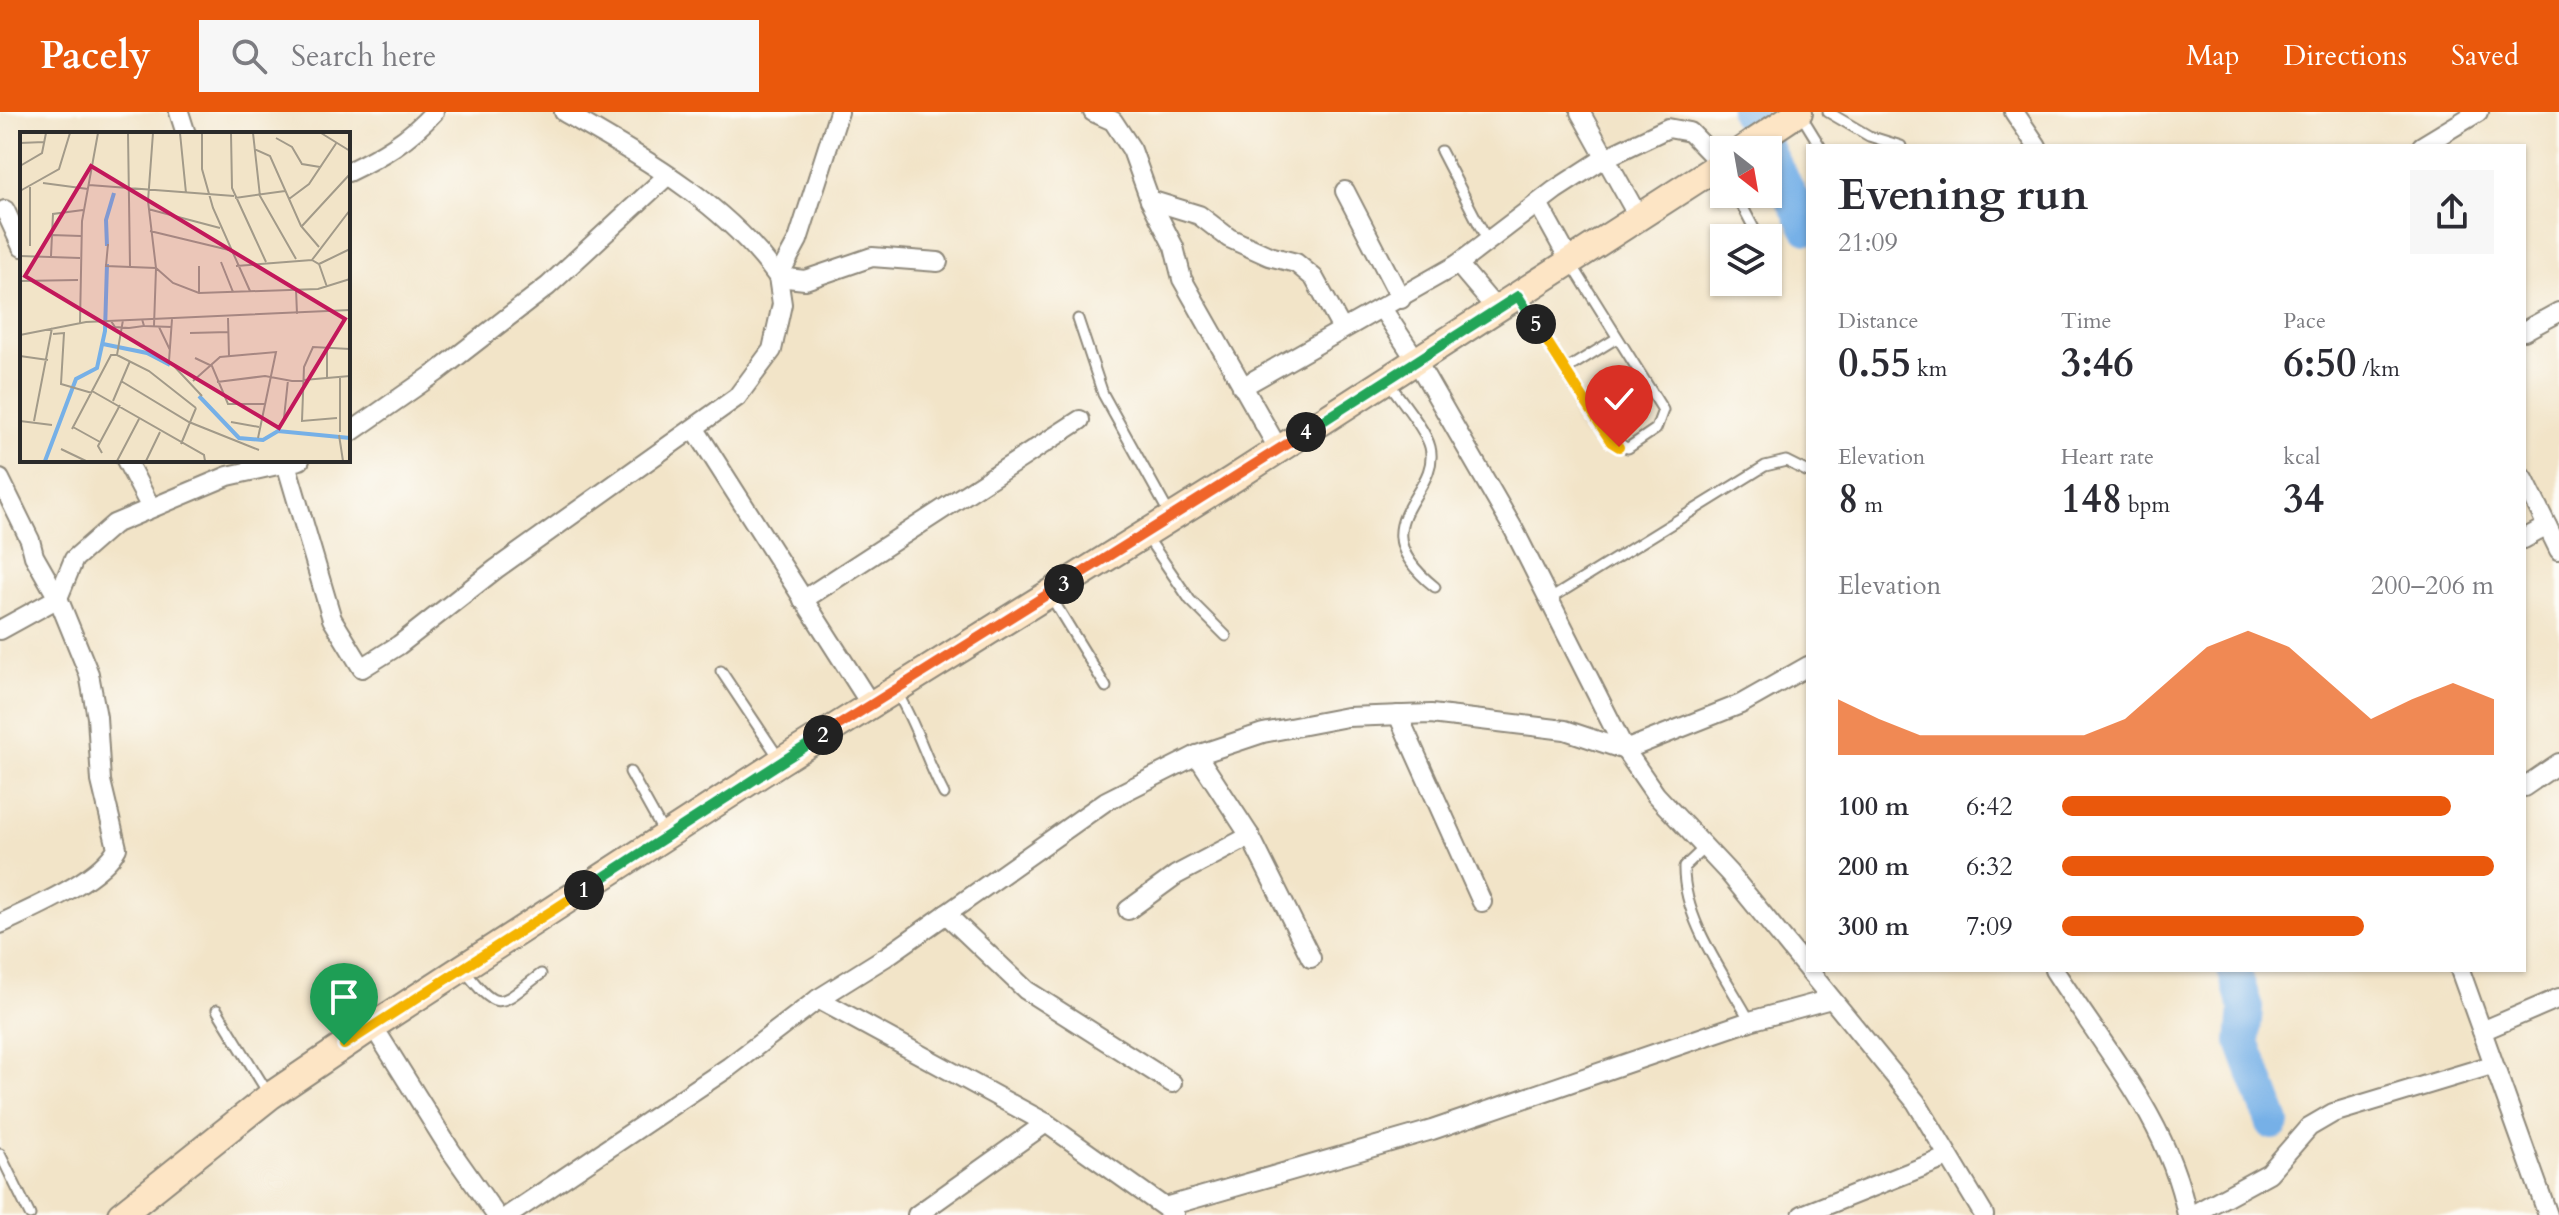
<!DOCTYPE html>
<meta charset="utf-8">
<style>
:root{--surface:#fff;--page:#f7f7f7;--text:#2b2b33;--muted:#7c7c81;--accent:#ea580c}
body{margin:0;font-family:Cardo,serif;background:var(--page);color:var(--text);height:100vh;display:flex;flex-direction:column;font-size:30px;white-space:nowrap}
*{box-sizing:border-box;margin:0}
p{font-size:26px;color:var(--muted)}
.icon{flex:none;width:44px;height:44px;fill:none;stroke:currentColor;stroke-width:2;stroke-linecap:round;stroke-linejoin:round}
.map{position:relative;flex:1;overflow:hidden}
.sheet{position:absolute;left:1806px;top:32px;width:720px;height:828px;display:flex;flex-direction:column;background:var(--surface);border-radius:0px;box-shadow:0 2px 6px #0004}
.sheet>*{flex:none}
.needle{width:52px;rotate:149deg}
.fabs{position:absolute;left:1710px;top:24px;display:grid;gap:16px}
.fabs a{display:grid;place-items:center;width:72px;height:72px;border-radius:0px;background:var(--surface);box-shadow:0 2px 6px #0004;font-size:40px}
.pin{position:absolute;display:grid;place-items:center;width:68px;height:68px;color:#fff;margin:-82px -34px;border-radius:50% 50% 50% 0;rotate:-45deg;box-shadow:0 0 8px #0007}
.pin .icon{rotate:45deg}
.km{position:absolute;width:40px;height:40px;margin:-20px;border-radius:50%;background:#222;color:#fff;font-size:22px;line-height:40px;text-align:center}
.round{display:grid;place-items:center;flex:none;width:84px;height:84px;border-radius:0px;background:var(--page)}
.summary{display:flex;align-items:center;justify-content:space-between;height:136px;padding:0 32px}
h1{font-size:44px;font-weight:700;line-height:60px}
.metrics{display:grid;grid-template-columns:repeat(3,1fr);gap:12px;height:136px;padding:8px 32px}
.metrics div{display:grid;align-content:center}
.metrics b{font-size:40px;font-weight:700}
.metrics small{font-size:22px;font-weight:400}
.metrics p{font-size:22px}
.chart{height:224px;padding:16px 32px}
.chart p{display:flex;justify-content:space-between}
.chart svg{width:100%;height:144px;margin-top:8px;fill:var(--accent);opacity:.7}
ul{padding:0 32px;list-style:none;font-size:26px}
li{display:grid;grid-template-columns:128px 96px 1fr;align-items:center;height:60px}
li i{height:20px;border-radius:10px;background:var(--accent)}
header{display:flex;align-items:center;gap:48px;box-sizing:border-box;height:112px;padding:0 40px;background:var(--accent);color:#fff}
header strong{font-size:38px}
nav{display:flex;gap:44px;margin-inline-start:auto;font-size:28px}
.search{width:560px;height:72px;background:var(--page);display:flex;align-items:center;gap:20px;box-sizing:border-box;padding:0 28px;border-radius:0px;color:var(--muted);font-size:30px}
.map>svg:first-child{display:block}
</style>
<header>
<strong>Pacely</strong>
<div class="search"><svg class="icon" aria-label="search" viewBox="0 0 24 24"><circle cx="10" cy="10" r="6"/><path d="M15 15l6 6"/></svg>Search here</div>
<nav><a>Map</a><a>Directions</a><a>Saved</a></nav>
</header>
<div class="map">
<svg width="2559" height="1103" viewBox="0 0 2559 1103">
<rect width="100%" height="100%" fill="#fdfcf7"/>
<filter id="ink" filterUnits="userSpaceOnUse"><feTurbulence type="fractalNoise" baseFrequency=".0125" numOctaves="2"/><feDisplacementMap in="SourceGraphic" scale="16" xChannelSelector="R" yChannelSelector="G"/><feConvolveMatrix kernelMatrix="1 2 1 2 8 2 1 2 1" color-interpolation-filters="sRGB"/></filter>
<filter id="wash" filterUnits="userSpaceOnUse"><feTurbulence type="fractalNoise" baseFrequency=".006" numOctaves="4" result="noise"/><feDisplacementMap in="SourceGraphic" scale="32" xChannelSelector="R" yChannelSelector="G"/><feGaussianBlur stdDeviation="1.8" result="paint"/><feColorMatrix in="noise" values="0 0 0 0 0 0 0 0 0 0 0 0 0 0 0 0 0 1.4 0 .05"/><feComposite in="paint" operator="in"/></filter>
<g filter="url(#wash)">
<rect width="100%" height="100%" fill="#f2e4c8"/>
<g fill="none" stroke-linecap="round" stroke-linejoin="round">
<g stroke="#76b0e7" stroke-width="34">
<polyline points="1747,0 1767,38"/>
<polyline points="1768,41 1808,116"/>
<polyline points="2234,858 2246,896 2243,930 2273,1011"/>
</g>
</g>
</g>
<g filter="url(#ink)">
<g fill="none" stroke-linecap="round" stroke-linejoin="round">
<defs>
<g id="lane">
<polyline points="1828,0 1869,24 1901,34"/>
<polyline points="1801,3 1820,34"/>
<polyline points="1441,39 1487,128"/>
<polyline points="1736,82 1759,126"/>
<polyline points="1518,184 1611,330 1628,336 1656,317 1663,298 1571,151"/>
<polyline points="1078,207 1103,282 1170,403"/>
<polyline points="1565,258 1617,226"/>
<path d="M 1389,271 C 1400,287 1426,318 1430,335 C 1442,383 1355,411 1435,475"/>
<polyline points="1147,425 1190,488 1226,524"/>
<polyline points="1051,485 1106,575"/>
<polyline points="1550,487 1765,354 1786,349 1808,360"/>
<polyline points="721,559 779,646"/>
<path d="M 897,581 C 917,614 926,648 944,682"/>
<polyline points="630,660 665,723"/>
<path d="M 1705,735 L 1684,755 C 1683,808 1725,863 1750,909"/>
<path d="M 465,859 C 500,904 500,892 541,862"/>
<polyline points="217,898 268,981"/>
<polyline points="0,1042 30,1103"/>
</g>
<g id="street">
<polyline points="179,0 186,22"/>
<path d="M 564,0 C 643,46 724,90 778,165 L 805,168 L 872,145 L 938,150"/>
<polyline points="1093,0 1113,9 1132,38 1150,88 1174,135 1182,167 1279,338"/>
<polyline points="1580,0 1639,106"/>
<polyline points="2014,0 2037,34"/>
<polyline points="2422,34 2478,0"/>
<path d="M 348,60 C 381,44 409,28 434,0"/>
<polyline points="1345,79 1401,187"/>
<polyline points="1150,88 1199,103 1229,126 1269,144 1296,151 1314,166 1342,217"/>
<polyline points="1539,93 1571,151"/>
<polyline points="5,98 22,135"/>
<polyline points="1383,198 1416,248 1514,418 1625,638 1656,683 1729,761 1916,990 1984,1103"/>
<polyline points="1497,198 1458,152 1555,78 1603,47 1668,16 1690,20 1721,52"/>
<polyline points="2524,219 2559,200"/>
<polyline points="1242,275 1458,152"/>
<polyline points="695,317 871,593"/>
<polyline points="348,322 437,260 548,174 667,64"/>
<polyline points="126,348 150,394"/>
<polyline points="285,348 332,507 362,556 399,533 496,457 737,285 772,238 782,192 778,165 798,128 839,0"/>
<path d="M 0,367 L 30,428 L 34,444 L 58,486 L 89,562 L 97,605 L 101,669 L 117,736 C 101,768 33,796 0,812"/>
<polyline points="2524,367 2559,438"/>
<polyline points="2524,427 2547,414"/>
<polyline points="803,488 1080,308"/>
<polyline points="0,518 58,486 74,447 114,412 228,364 300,348"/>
<polyline points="1398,603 1482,790"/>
<polyline points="1197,643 1250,724 1311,846"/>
<polyline points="2524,675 2559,651"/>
<polyline points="1128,798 1176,763 1250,724"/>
<polyline points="946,802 1026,878 1172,971"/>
<path d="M 2054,858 C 2104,936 2169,1010 2187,1103"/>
<polyline points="2460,858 2548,1103"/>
<polyline points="818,887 1046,1011 1174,1102"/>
<polyline points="373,914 451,1039 496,1103"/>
<polyline points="2482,919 2559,886"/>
<polyline points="1165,1095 1432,1018 1750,909 1831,887"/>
<polyline points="509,1103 729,955 818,887 887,844 1106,689 1197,643 1263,621 1347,605 1431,602 1565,618 1625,638 1741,592 1808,554"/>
<polyline points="917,1103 1046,1011"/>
<polyline points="1802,1103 1948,1045"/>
<polyline points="2192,1103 2269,1061 2309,1015 2333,1001 2492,953"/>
</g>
<g id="secondary">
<polyline points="1742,38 1799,0"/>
<polyline points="121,1103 270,984 373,914 781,649 1233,367 1724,50"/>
</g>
</defs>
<use href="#lane" stroke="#8e887a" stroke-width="13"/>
<use href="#street" stroke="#8e887a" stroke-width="22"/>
<use href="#secondary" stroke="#8e887a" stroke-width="30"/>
<use href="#lane" stroke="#fff" stroke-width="9"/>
<use href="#street" stroke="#fff" stroke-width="18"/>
<use href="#secondary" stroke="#fde5c5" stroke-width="26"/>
</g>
</g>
<g fill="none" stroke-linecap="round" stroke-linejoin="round" filter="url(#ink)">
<defs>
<polyline id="split-1" points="344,933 584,778"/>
<polyline id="split-2" points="584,778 823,623"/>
<polyline id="split-3" points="823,623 1064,472"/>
<polyline id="split-4" points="1064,472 1306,320"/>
<polyline id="split-5" points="1306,320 1518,184 1536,212"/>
<polyline id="split-6" points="1536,212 1611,330 1619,335"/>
</defs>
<use href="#split-1" stroke="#fff" stroke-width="16"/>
<use href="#split-2" stroke="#fff" stroke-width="16"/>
<use href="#split-3" stroke="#fff" stroke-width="16"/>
<use href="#split-4" stroke="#fff" stroke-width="16"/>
<use href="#split-5" stroke="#fff" stroke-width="16"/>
<use href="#split-6" stroke="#fff" stroke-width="16"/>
<use href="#split-1" stroke="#f5b400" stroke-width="10"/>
<use href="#split-2" stroke="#22a559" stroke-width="10"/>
<use href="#split-3" stroke="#f0652b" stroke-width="10"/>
<use href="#split-4" stroke="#f0652b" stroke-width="10"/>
<use href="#split-5" stroke="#22a559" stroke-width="10"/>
<use href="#split-6" stroke="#f5b400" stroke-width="10"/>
</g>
<g transform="translate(20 20)">
<rect width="330" height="330" fill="#f2e4c8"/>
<path fill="none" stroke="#76b0e7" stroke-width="4" d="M 87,114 L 86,88 L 94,61M 83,212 L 127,221 L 150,233M 179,264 L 219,306 L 243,308 L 258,299 L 330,306M 25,329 L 56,247 L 77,236 L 85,199 L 87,132"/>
<path fill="none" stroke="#a29a89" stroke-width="2" d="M 108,1 L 110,134M 133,1 L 128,69 L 136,136 L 134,194M 160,1 L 166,61M 211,1 L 212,56 L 246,130M 233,1 L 240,64 L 276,127M 301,1 L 330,19M 182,2 L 182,37 L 193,76 L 230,159M 256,6 L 272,15 L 282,32 L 300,35M 0,11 L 24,10M 234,17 L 250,24 L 281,94 L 299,115M 0,34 L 22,21 L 26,1M 23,51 L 68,57M 69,53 L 214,64M 10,55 L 10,114M 0,59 L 39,37 L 50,1M 215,66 L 265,59M 269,67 L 289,52 L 317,10M 128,77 L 200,96M 330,78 L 292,128 L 299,132 L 330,117M 282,94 L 330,42M 130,99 L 209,118M 31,103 L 61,104M 88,112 L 86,134 L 136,136 L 153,151 L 179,161 L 298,157 L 330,147M 0,124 L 60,126M 31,124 L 33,82 L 63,78M 201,130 L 213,160M 299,132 L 307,155M 216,134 L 292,128M 0,149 L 58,148M 276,157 L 277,182M 179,161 L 179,134M 208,186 L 209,224M 152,187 L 149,229 L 182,264M 91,189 L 95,195 L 109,196 L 124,194 L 122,187M 60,191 L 62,89 L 78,1M 124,194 L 152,195M 139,195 L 150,218M 170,201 L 209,200M 33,202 L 44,201 L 41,252 L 72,261M 0,203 L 66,190 L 330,178M 97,223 L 129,239 L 176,276M 0,224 L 28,228M 175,226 L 192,234 L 208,272 L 245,272M 307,245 L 307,216M 101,249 L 169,290 L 239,318M 173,249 L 200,225 L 256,220 L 238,306M 197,250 L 245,244 L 272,249 L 330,244M 72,259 L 184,323 L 185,329M 93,269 L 110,229M 264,286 L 268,248M 317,286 L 282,289 L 284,235 L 293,215 L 330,217M 0,289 L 32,293M 14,289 L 32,196M 211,290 L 239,295M 53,295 L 80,310M 52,297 L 91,223 L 97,223 L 103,188M 320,300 L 320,244M 319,303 L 323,329M 161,312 L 176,276M 41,317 L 66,329M 82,321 L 78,314 L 100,273M 97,329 L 119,287M 126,329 L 140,300"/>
<path fill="#c2185b" fill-opacity="0.15" stroke="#c2185b" stroke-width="4" d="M 71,34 L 325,187 L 259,296 L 5,144 Z"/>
<rect width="330" height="330" fill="none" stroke="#2b2b2b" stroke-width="4"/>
</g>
</svg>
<div class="fabs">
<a><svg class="needle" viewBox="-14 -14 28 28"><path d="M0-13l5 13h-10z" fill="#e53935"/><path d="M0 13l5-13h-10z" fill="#7c7c81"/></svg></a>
<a><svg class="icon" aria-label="layers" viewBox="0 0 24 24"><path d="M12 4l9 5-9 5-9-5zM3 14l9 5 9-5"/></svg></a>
</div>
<div class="pin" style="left:344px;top:933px;background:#1e9e55"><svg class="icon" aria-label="arrive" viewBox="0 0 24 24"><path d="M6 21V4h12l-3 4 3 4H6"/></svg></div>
<div class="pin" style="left:1619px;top:335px;background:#d93025"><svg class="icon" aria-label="check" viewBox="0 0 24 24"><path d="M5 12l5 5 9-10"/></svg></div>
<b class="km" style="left:584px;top:778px">1</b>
<b class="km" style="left:823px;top:623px">2</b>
<b class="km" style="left:1064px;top:472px">3</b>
<b class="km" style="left:1306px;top:320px">4</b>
<b class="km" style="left:1536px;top:212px">5</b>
<section class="sheet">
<div class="summary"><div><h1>Evening run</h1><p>21:09</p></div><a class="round"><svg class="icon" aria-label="share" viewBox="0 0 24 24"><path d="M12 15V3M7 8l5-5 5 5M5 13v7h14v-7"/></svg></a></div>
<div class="metrics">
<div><p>Distance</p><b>0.55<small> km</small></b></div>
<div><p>Time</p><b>3:46</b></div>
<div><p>Pace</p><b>6:50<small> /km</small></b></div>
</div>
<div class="metrics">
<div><p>Elevation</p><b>8<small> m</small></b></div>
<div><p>Heart rate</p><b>148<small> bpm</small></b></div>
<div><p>kcal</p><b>34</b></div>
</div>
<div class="chart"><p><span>Elevation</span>200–206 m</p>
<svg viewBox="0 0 160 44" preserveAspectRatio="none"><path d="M0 44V27L10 33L20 38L30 38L40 38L50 38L60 38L70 33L80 22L90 11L100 6L110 11L120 22L130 33L140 27L150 22L160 27V44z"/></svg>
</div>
<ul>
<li><b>100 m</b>6:42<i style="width:90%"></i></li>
<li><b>200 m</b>6:32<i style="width:100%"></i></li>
<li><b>300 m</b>7:09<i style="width:70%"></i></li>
</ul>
</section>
</div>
